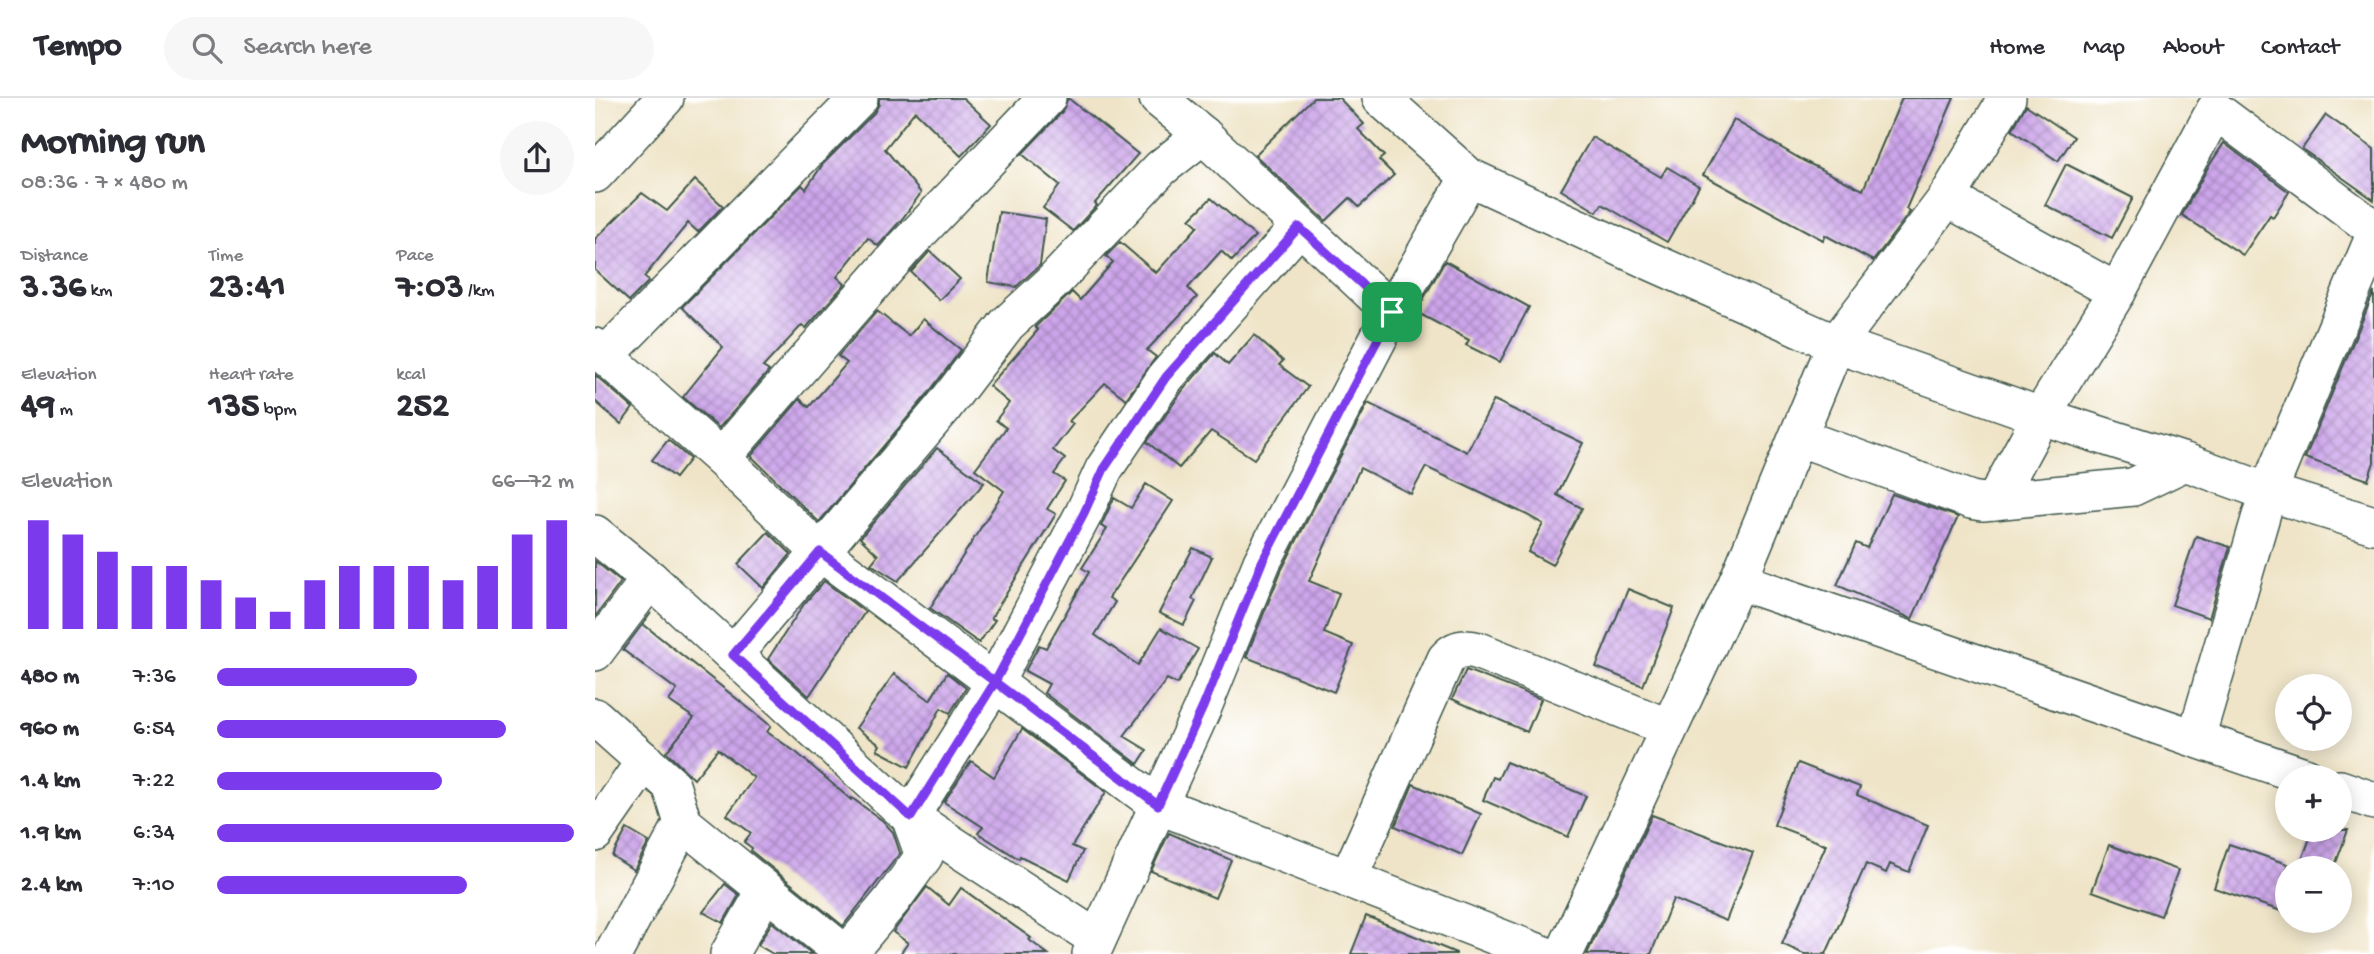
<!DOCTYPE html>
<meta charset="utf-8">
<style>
:root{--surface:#fff;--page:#f7f7f7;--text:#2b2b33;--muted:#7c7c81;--line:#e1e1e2;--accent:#7c3aed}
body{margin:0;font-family:"Gochi Hand",sans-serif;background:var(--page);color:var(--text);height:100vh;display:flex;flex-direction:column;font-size:26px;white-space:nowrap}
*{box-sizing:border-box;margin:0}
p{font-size:23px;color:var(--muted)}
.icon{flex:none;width:38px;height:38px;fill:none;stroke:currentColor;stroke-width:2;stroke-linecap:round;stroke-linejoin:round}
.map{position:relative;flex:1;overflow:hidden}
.details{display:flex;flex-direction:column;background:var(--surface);width:595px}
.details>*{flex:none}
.buttons{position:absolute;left:1680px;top:576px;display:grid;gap:14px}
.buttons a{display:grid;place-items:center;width:77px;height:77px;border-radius:50%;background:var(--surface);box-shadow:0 4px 18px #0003;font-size:35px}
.pin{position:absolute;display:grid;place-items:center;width:60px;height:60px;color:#fff;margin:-30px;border-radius:14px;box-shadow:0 4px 10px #0006}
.round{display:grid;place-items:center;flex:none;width:74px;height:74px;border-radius:37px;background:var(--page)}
.head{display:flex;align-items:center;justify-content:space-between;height:119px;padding:0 21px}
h1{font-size:38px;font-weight:800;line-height:52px}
.figures{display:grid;grid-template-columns:repeat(3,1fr);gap:10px;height:119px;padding:7px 21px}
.figures div{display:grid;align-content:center}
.figures b{font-size:35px;font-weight:800}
.figures small{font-size:19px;font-weight:400}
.figures p{font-size:19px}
.chart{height:196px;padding:14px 21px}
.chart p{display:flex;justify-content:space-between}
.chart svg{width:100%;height:126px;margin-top:7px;stroke:var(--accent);stroke-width:6}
ul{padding:0 21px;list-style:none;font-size:23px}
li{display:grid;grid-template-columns:112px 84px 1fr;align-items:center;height:52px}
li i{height:18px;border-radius:9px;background:var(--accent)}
header{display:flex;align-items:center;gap:42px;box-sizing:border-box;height:98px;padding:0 35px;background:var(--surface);border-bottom:2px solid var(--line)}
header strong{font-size:33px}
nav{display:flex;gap:38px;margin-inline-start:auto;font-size:24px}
.search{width:490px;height:63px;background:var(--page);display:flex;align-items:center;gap:18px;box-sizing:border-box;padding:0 24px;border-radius:38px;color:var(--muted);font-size:26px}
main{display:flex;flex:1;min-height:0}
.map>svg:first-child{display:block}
</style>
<header>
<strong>Tempo</strong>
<div class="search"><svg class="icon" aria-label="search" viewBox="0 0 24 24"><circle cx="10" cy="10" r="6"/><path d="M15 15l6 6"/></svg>Search here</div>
<nav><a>Home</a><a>Map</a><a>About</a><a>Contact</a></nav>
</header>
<main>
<section class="details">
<div class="head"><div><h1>Morning run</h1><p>08:36 · 7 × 480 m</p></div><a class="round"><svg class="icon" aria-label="share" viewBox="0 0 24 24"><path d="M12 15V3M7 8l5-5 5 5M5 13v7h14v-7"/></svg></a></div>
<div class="figures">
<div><p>Distance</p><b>3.36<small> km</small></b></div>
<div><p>Time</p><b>23:41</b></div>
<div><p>Pace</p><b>7:03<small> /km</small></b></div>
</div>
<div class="figures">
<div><p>Elevation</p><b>49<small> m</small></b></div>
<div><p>Heart rate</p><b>135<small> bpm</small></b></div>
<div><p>kcal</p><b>252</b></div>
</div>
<div class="chart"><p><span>Elevation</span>66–72 m</p>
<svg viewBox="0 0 160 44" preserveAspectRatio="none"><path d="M5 44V6M15 44V11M25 44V17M35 44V22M45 44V22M55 44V27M65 44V33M75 44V38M85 44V27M95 44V22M105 44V22M115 44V22M125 44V27M135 44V22M145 44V11M155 44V6"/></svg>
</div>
<ul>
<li><b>480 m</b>7:36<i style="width:56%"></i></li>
<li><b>960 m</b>6:54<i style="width:81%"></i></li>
<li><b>1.4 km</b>7:22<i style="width:63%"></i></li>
<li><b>1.9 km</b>6:34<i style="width:100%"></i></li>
<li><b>2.4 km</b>7:10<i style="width:70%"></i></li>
</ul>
</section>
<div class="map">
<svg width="1779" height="856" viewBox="0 0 1779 856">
<defs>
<pattern id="building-cross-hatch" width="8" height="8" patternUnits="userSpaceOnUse" patternTransform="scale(1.75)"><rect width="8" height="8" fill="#cda5eb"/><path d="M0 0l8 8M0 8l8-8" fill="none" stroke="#a688bf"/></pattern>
</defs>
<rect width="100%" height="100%" fill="#fff"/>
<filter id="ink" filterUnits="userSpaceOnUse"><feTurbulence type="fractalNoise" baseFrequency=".0143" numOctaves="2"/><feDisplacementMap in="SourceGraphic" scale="14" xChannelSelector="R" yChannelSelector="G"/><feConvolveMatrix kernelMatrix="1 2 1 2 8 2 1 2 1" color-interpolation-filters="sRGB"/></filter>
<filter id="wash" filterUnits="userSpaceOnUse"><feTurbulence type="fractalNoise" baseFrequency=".00686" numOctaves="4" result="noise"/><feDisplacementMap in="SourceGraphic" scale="28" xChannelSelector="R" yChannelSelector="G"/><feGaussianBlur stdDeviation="1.57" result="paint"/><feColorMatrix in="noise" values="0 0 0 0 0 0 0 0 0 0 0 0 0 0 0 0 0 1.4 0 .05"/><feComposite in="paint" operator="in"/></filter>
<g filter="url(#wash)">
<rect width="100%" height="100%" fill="#efe4c7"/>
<g id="blocks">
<g fill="url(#building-cross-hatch)">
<polygon points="284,0 368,0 396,26 366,58 320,13 290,51 326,95 307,121 283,148 273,140 242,179 250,186 211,230 207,227 168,269 174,273 124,330 88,299 128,249 87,209 207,87 211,91 228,66 279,15 284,6"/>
<polygon points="473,0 543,56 500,105 502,107 478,133 448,110 465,87 427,56 467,14"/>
<polygon points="718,0 744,0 769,26 763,31 789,58 784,62 799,77 764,109 755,100 731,123 660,57"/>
<polygon points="1307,0 1359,0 1311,111 1315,114 1278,163 1230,137 1228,142 1108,77 1139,22 1209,63 1268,92"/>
<polygon points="1431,7 1479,39 1463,63 1417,32"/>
<polygon points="1731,17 1779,51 1779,102 1707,51"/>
<polygon points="997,39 1066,79 1072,69 1104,88 1072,144 1007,106 1002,114 966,92"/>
<polygon points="1629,45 1694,94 1678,119 1675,117 1648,157 1587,117 1612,71"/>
<polygon points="1471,66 1538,100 1517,140 1450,107"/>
<polygon points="100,82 128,108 103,134 93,125 49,179 54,183 34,203 0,172 0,141 47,95 72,113"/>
<polygon points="616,100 660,138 637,163 626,153 593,190 602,199 552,252 561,259 531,301 510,285 474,323 478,326 458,352 470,361 459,376 470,383 452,411 461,416 396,520 400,522 384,545 335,510 409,393 380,371 411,330 401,322 414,305 394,288 443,232 440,229 477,194 485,202 518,164 511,158 525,144 561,175 603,128 595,121"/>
<polygon points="404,114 451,121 445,167 421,189 393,184"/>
<polygon points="335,153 365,181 344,202 316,174"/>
<polygon points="850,163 934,209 905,264 871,247 874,242 821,214"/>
<polygon points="1779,194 1779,364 1773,382 1710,360"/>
<polygon points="282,213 314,238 328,221 366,252 331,298 224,424 156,358 205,301 214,309 252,265 243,258"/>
<polygon points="659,237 688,263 684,267 713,289 659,361 616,333 584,370 552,344 588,292 620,255 633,267"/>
<polygon points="0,277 38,310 26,326 0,303"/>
<polygon points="899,302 988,345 962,397 987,410 957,467 933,454 948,426 930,416 831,369 816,396 765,370 714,483 744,495 729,535 758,547 739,594 651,559 686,473 773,305 872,354"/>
<polygon points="73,342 95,361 80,380 57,362"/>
<polygon points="342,350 389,385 303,483 276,466 283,457 265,440"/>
<polygon points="551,386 578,403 514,500 520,504 500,537 543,567 566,530 603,551 582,586 572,581 529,638 552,652 543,666 449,595 454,586 430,573 444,547 451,550 494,474 487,470 512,431 506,428 519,400 536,410"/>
<polygon points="1297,396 1363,419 1317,521 1242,487 1261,445 1272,450"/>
<polygon points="173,434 196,456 168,490 143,466"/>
<polygon points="1601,438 1635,449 1614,520 1577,507"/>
<polygon points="598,450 617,459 597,501 601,503 589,527 564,515"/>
<polygon points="0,463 26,484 0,519"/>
<polygon points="229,483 270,514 214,598 173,561 209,506"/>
<polygon points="1033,491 1079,510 1048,588 1001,569"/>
<polygon points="56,515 48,526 176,628 172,634 202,655 256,702 257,700 288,723 298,734 305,755 248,828 156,753 157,750 149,744 156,735 132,717 159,680 123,651 99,681 71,654 99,620 74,603 82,592 28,552"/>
<polygon points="871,572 946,601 932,634 857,601"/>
<polygon points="352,575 371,590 355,615 346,610 314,669 282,652 285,647 261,630 299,576 335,602"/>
<polygon points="427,631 511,694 477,748 488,753 474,782 425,758 424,761 383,735 388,729 349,704 376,663 399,679"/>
<polygon points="911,664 991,698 973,739 888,702 898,679 903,681"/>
<polygon points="1203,665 1265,689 1262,697 1333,727 1314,774 1295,766 1291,775 1271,766 1231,856 1209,856 1187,846 1231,747 1179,727"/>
<polygon points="818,686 886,716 867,757 800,728"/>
<polygon points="1057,717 1158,755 1131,823 1078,801 1056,856 992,856"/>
<polygon points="32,731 54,744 39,772 17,758"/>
<polygon points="1718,732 1753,732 1739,770 1704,770"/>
<polygon points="574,735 636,762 620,800 556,773"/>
<polygon points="1634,746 1692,766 1692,815 1619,790"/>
<polygon points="1514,747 1583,772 1566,818 1497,793"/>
<polygon points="130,786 144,797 128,825 108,814"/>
<polygon points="332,789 354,807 366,790 436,840 434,842 453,856 305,856 313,845 298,834"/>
<polygon points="771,818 861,855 861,856 756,856"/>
<polygon points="177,824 217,856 178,856 163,847"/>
</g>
</g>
</g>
<g filter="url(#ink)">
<use href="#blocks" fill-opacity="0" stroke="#3e564a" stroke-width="2"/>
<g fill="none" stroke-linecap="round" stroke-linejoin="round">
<defs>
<g id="minor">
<polyline points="563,0 608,37 797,214"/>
<polyline points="786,0 874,79 1057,164 1241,246 1352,100 1412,0"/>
<polyline points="0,76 70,0"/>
<polyline points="1352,100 1522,194 1620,12 1779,131"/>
<polyline points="1779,139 1673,394 1779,427"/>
<polyline points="0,249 126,360 225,454 563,707 947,856"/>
<polyline points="10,258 264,0"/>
<polyline points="1203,339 1376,402 1388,404 1538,389 1590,364"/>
<polyline points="126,360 310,149 452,0"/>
<polyline points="1400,403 1446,318 1522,194"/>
<polyline points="0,436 55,481 315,719 502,841"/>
<polyline points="1143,483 1712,679"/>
<polyline points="0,554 55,481"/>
<polyline points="138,557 347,311 412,226 457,185 566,70 608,37"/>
<polyline points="0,619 76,687 88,725 250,856"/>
<polyline points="1745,691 1779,703"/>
<polyline points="0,735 50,663"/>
<path d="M 753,781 L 851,561 C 860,550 870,549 884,553 L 1074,630"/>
<polyline points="18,856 88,725"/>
<polyline points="134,856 171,792"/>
<polyline points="252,856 297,802 329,758 315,719 400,584 489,415 509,371 571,279 704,129"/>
<polyline points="496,856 608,609 667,464 797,214 874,79"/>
<polyline points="969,856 1143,483 1241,246 1446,318 1590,364 1673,394 1601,640"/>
</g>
</defs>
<use href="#minor" stroke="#3e564a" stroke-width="40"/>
<use href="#minor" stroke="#fff" stroke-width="37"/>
</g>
</g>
<g fill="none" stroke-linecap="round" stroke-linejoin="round" filter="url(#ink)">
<defs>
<polyline id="route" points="797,214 704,129 571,279 509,371 489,415 400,584 225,454 138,557 316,719 400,584 563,707 608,609 667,464 797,214"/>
</defs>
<use href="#route" stroke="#fff" stroke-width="14"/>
<use href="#route" stroke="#7c3aed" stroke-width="9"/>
</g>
</svg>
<div class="buttons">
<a><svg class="icon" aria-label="locate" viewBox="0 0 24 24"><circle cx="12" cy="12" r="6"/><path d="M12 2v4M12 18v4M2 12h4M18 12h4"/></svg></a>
<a>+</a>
<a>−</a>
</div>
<div class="pin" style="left:797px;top:214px;background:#1e9e55"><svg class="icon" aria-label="arrive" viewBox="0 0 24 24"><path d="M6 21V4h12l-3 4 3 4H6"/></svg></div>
</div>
</main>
